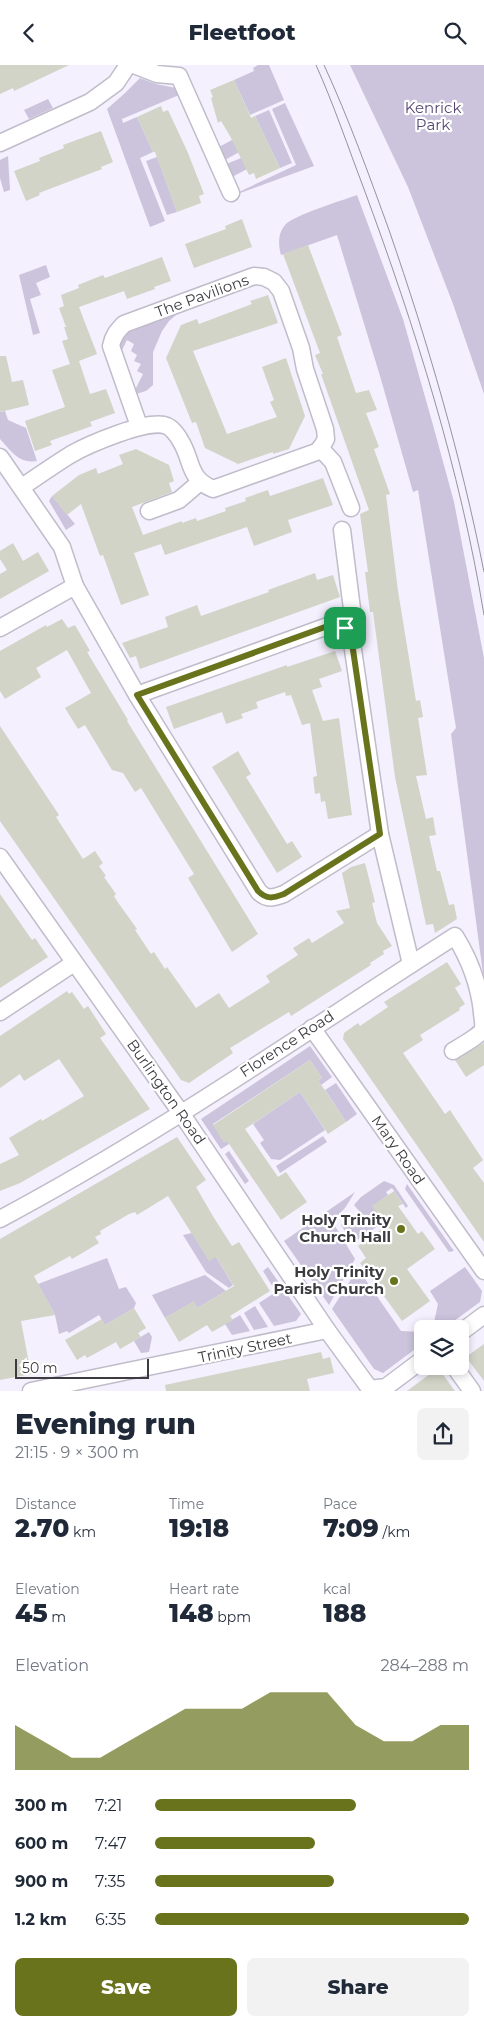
<!DOCTYPE html>
<meta charset="utf-8">
<style>
:root{--surface:#fff;--page:#f2f2f3;--text:#1f2937;--muted:#747a83;--accent:#69731c}
body{margin:0;font-family:Montserrat,sans-serif;background:var(--page);color:var(--text);height:100vh;display:flex;flex-direction:column;font-size:19px;white-space:nowrap}
*{box-sizing:border-box;margin:0}
p{font-size:16px;color:var(--muted)}
.icon{flex:none;width:28px;height:28px;fill:none;stroke:currentColor;stroke-width:2;stroke-linecap:round;stroke-linejoin:round}
.map{position:relative;height:1326px;overflow:hidden}
.side{display:flex;flex-direction:column;background:var(--surface);flex:1}
.side>*{flex:none}
.fabs{position:absolute;left:414px;top:1255px;display:grid;gap:10px}
.fabs a{display:grid;place-items:center;width:55px;height:55px;border-radius:8px;background:var(--surface);box-shadow:0 2px 8px #0003;font-size:25px}
.scale{position:absolute;left:15px;bottom:12px;width:134px;box-sizing:border-box;padding-left:5px;border:2px solid #3c3b40;border-top:0;font-size:14px;line-height:18px;white-space:nowrap;color:#3c3b40;-webkit-text-stroke:4px #fff;paint-order:stroke}
.pin{position:absolute;display:grid;place-items:center;width:42px;height:42px;color:#fff;margin:-21px;border-radius:10px;box-shadow:0 2px 8px #0006}
.round{display:grid;place-items:center;flex:none;width:52px;height:52px;border-radius:8px;background:var(--page)}
.head{display:flex;align-items:center;justify-content:space-between;height:85px;padding:0 15px}
h1{font-size:28px;font-weight:800;line-height:38px}
.metrics{display:grid;grid-template-columns:repeat(3,1fr);gap:8px;height:85px;padding:5px 15px}
.metrics div{display:grid;align-content:center}
.metrics b{font-size:25px;font-weight:800}
.metrics small{font-size:14px;font-weight:400}
.metrics p{font-size:14px}
.chart{height:140px;padding:10px 15px}
.chart p{display:flex;justify-content:space-between}
.chart svg{width:100%;height:90px;margin-top:5px;fill:var(--accent);opacity:.7}
.action{display:flex;gap:10px;margin-top:auto;padding:10px 15px}
.action a{flex:1;height:58px;border-radius:8px;background:var(--accent);color:#fff;font-size:20px;font-weight:800;line-height:58px;text-align:center}
.action a+a{background:var(--page);color:var(--text)}
ul{padding:0 15px;list-style:none;font-size:16px}
li{display:grid;grid-template-columns:80px 60px 1fr;align-items:center;height:38px}
li i{height:12px;border-radius:6px;background:var(--accent)}
header{display:flex;justify-content:space-between;align-items:center;height:65px;padding:0 15px;background:var(--surface);font-size:22px;font-weight:800}
.map>svg:first-child{display:block}
</style>
<header><svg class="icon" aria-label="back" viewBox="0 0 24 24"><path d="M15 5l-7 7 7 7"/></svg>Fleetfoot<svg class="icon" aria-label="search" viewBox="0 0 24 24"><circle cx="10" cy="10" r="6"/><path d="M15 15l6 6"/></svg></header>
<div class="map">
<svg width="484" height="1326" viewBox="0 0 484 1326">
<rect width="100%" height="100%" fill="#f4f0fe"/>
<g fill="#cbc4dc">
<polygon points="258,0 269,0 284,35 250,50 234,15 254,6 253,3"/>
<polygon points="350,0 484,0 484,329 453,239 408,122"/>
<polygon points="140,13 156,19 176,23 179,30 122,54 123,58 137,52 153,87 140,93 165,156 150,162 107,44 124,29"/>
<polygon points="48,34 53,43 29,54 24,45"/>
<polygon points="285,38 314,101 224,134 296,100 272,44"/>
<polygon points="269,45 292,98 280,103 255,51"/>
<polygon points="232,75 243,85 223,96 217,83"/>
<polygon points="8,91 10,125 4,127 0,113 0,95"/>
<polygon points="246,91 251,102 230,113 224,100"/>
<polygon points="157,92 177,147 167,150 146,96"/>
<path d="M 357,130 L 403,254 L 433,360 L 454,437 L 484,593 L 484,916 L 451,669 L 456,663 L 418,425 L 413,427 L 380,311 L 337,170 L 281,190 C 278,180 278,168 285,160 C 294,150 341,136 357,130 Z"/>
<polygon points="46,200 50,212 36,218 41,230 30,234 40,268 33,270 19,210"/>
<path d="M 183,244 L 169,256 L 162,266 L 153,287 L 153,320 L 146,326 L 136,329 L 135,325 L 143,309 L 137,306 L 141,299 L 134,296 L 137,290 L 131,286 L 134,279 L 127,275 L 121,287 C 118,279 122,273 126,266 Z"/>
<path d="M 5,346 L 8,355 L 26,363 L 37,396 C 19,399 11,386 0,374 L 0,347 Z"/>
<polygon points="52,431 75,459 66,465 49,436"/>
<polygon points="310,981 332,1012 321,1020 318,1015 322,1013 310,995 213,1059 224,1077 227,1076 229,1079 221,1084 201,1054"/>
<polygon points="336,1018 357,1049 346,1057 325,1025"/>
<polygon points="300,1027 325,1065 280,1095 271,1094 260,1078 264,1075 253,1059"/>
<polygon points="323,1071 327,1077 280,1108 276,1101"/>
<polygon points="229,1086 249,1116 245,1119 225,1089"/>
<polygon points="384,1116 394,1120 408,1141 406,1143 392,1123 386,1127 388,1130 373,1141 386,1160 378,1161 353,1178 341,1160 360,1147 354,1140 361,1132"/>
<polygon points="407,1119 454,1186 449,1187 405,1124"/>
<polygon points="355,1127 345,1143 332,1156 355,1194 329,1240 284,1176"/>
<polygon points="192,1168 216,1192 233,1220 229,1223 206,1207 183,1170"/>
<polygon points="107,1193 119,1224 126,1222 136,1238 134,1243 105,1260 99,1250 69,1268 67,1266 59,1269 55,1250 38,1219"/>
<polygon points="268,1202 301,1249 296,1256 274,1261 259,1238 276,1227 263,1206"/>
<polygon points="465,1202 482,1226 480,1237 443,1264 434,1264 433,1262 438,1239 430,1226"/>
<polygon points="359,1208 363,1211 401,1266 422,1267 422,1279 383,1308 374,1304 332,1244 353,1211"/>
<polygon points="205,1210 226,1226 197,1243 193,1237 165,1253 152,1230"/>
<polygon points="255,1241 268,1262 254,1265 244,1248"/>
<polygon points="240,1250 250,1266 232,1270 225,1259"/>
<polygon points="149,1267 152,1272 149,1287 141,1288 134,1276"/>
</g>
<g fill="#d2d4c7">
<polygon points="0,0 69,0 14,26 13,23 0,29"/>
<polygon points="234,15 251,53 255,51 280,103 256,114 254,108 249,110 230,71 221,56 218,58 211,33 213,32 210,25"/>
<polygon points="161,41 163,47 168,45 188,88 204,129 199,131 201,138 177,147 155,87 153,87 137,52"/>
<polygon points="101,66 113,97 101,102 102,104 39,128 40,130 26,136 14,106 40,96 39,93 64,83 63,80"/>
<polygon points="242,154 252,182 194,203 185,179 226,164 225,161"/>
<polygon points="308,180 342,270 337,272 356,328 369,325 377,345 366,348 379,382 374,384 390,429 386,430 398,526 416,636 420,635 423,652 418,653 427,710 416,711 426,754 433,752 436,770 429,771 437,806 440,806 449,840 454,839 457,854 435,868 433,859 426,860 395,712 373,547 370,547 365,507 368,507 360,449 369,445 321,309 323,309 315,290 320,288 283,189"/>
<polygon points="162,192 171,216 154,222 155,224 127,234 124,226 79,242 97,289 79,296 90,329 106,324 115,348 90,357 92,361 50,376 52,380 35,386 25,356 65,342 52,305 70,299 62,276 68,274 64,262 66,262 59,243 64,241 61,230 79,223 78,220 103,210 105,213"/>
<polygon points="268,230 278,258 193,286 227,369 277,352 270,337 274,335 262,302 286,293 305,351 289,384 273,389 273,387 238,399 205,383 196,357 192,358 166,293 181,260 197,254 199,259 252,239 250,236"/>
<polygon points="0,291 6,291 12,317 23,315 29,340 0,347"/>
<polygon points="136,384 169,400 174,416 169,418 172,427 132,442 143,470 182,456 182,458 196,453 197,456 226,446 225,443 246,436 245,433 268,425 270,431 323,413 333,440 288,455 292,467 254,481 247,462 165,490 161,479 134,488 149,530 121,540 103,490 100,491 81,439 67,450 52,431 79,410 96,403 98,409 123,399 119,390"/>
<polygon points="13,478 23,496 38,487 49,506 0,534 0,509 7,505 0,494 0,486"/>
<polygon points="315,508 317,515 333,510 340,532 140,604 136,591 130,593 122,578 168,562 165,552 197,540 201,551 269,527 268,525"/>
<polygon points="62,554 68,563 75,560 90,586 87,587 128,655 127,656 258,869 232,887 188,813 194,809 141,723 135,727 123,708 112,705 85,660 78,664 65,643 91,628 67,585 36,603 41,612 5,634 0,626 0,586 46,560 47,562"/>
<polygon points="335,586 342,606 319,614 322,622 312,625 323,656 339,653 352,750 328,754 325,736 321,737 320,728 315,729 313,712 317,711 310,658 302,660 291,630 286,631 285,627 256,637 258,643 241,649 243,653 226,659 222,647 174,664 166,642 287,600 287,602"/>
<polygon points="0,661 59,750 56,752 83,794 95,786 103,798 99,801 106,811 104,812 116,829 114,831 117,836 137,864 135,865 151,889 154,887 165,904 167,902 196,943 219,928 229,943 270,917 266,911 298,890 293,883 309,873 312,878 344,858 336,846 350,843 342,808 351,802 365,798 375,837 372,838 377,858 392,881 383,886 384,889 370,898 371,900 302,944 291,951 289,947 230,983 233,988 189,1018 181,1015 0,756"/>
<polygon points="238,686 251,709 246,712 287,779 292,776 302,792 277,808 212,702"/>
<polygon points="0,829 32,875 35,873 48,892 0,923"/>
<polygon points="447,897 461,919 455,923 465,939 459,943 460,945 420,970 423,975 403,988 445,1049 450,1045 483,1095 473,1103 484,1118 484,1177 343,974 344,968 358,958 360,961 388,942 384,937"/>
<polygon points="67,926 69,929 72,927 84,944 88,941 106,969 100,973 150,1044 20,1118 0,1126 0,1099 19,1090 9,1073 41,1054 42,1056 84,1031 59,994 24,1016 20,1009 0,1023 0,971"/>
<polygon points="484,978 484,1000 466,1012 455,995"/>
<polygon points="310,995 322,1013 318,1015 346,1057 328,1069 300,1027 245,1064 278,1112 286,1107 307,1137 281,1155 227,1076 224,1078 213,1060"/>
<polygon points="177,1072 206,1115 196,1122 214,1153 232,1181 239,1177 270,1226 230,1251 233,1255 212,1267 207,1260 179,1277 165,1253 194,1236 197,1243 234,1221 216,1192 209,1196 168,1131 137,1150 135,1147 129,1149 100,1166 101,1169 95,1172 99,1178 72,1194 70,1191 34,1211 55,1250 21,1256 31,1309 0,1315 0,1174"/>
<polygon points="394,1126 403,1139 398,1141 418,1169 422,1166 435,1184 407,1204 430,1236 402,1256 360,1198 366,1193 358,1181 386,1161 372,1141"/>
<polygon points="134,1243 146,1263 138,1268 141,1272 120,1284 116,1277 87,1293 85,1290 77,1295 65,1275 102,1254 105,1260"/>
<polygon points="484,1279 484,1316 466,1292"/>
<polygon points="321,1287 323,1294 330,1292 334,1308 307,1314 310,1326 166,1326 165,1320"/>
<polygon points="438,1303 455,1326 407,1326"/>
</g>
<g fill="none" stroke-linecap="round" stroke-linejoin="round">
<defs>
<g id="street">
<polyline points="134,0 157,9 179,11 231,128"/>
<polyline points="0,78 90,37 116,18 128,0"/>
<polyline points="320,383 333,397 351,443"/>
<path d="M 0,392 L 62,482 L 75,521 L 137,630 L 259,827 C 267,835 273,833 284,829 L 380,769"/>
<path d="M 22,422 C 38,411 54,400 70,390 C 87,380 149,353 167,361 C 172,363 178,371 180,375 C 193,395 187,413 213,424 L 319,386 L 326,374 L 325,364 L 305,304 L 301,283 L 281,226 L 274,217 L 264,212 L 254,211 L 124,259 C 117,266 113,271 111,281 L 139,361"/>
<polyline points="149,446 179,435 200,417"/>
<polyline points="342,465 352,544 351,553 345,563"/>
<polyline points="0,563 75,521"/>
<polyline points="137,630 336,558 345,563 351,571 380,769 411,899"/>
<polyline points="0,792 181,1048 327,1265"/>
<polyline points="0,947 74,898"/>
<polyline points="312,963 484,1206"/>
<path d="M 0,1154 C 158,1070 305,967 455,871 C 470,895 479,919 482,947 C 482,952 484,958 483,963 C 482,970 459,982 453,986"/>
<polyline points="460,1268 484,1250"/>
<polyline points="454,1301 472,1326"/>
<polyline points="31,1326 327,1265 370,1324 386,1322 422,1295"/>
</g>
</defs>
<use href="#street" stroke="#c0bcc9" stroke-width="19"/>
<use href="#street" stroke="#fff" stroke-width="16"/>
<g stroke="#95939c" stroke-width="1">
<path d="M 316,0 C 334,40 348,82 364,124 C 415,262 460,404 484,550"/>
<path d="M 324,0 C 349,54 369,110 389,165 C 428,278 461,391 484,507"/>
</g>
</g>
<g fill="none" stroke-linecap="round" stroke-linejoin="round">
<defs>
<path id="route" d="M 336,558 L 345,563 L 351,571 L 380,769 L 284,829 C 273,833 267,835 258,826 L 137,630 Z"/>
</defs>
<use href="#route" stroke="#fff" stroke-width="10"/>
<use href="#route" stroke="#69731c" stroke-width="6"/>
</g>
<g fill="#69731c" stroke="#fff" stroke-width="2">
<circle cx="401" cy="1164" r="5"/>
<circle cx="394" cy="1216" r="5"/>
</g>
<g text-anchor="middle" stroke-width="4.5" stroke-linejoin="round" paint-order="stroke">
<g font-size="15" fill="#564772" stroke="#fff">
<text x="433" y="48">Kenrick<tspan x="433" dy="17">Park</tspan></text>
</g>
<g font-size="15" fill="#3c3b40" stroke="#fff">
<text transform="translate(202 231) rotate(-20)" y="5">The Pavilions</text>
<text transform="translate(287 979) rotate(-33)" y="5">Florence Road</text>
<text transform="translate(166 1027) rotate(55)" y="5">Burlington Road</text>
<text transform="translate(398 1085) rotate(55)" y="5">Mary Road</text>
<text transform="translate(245 1283) rotate(-12)" y="5">Trinity Street</text>
</g>
<g font-size="15" font-weight="bold" fill="#3c3b40" stroke="#fff" text-anchor="end">
<text x="391" y="1160">Holy Trinity<tspan x="391" dy="17">Church Hall</tspan></text>
<text x="384" y="1212">Holy Trinity<tspan x="384" dy="17">Parish Church</tspan></text>
</g>
</g>
</svg>
<div class="fabs">
<a><svg class="icon" aria-label="layers" viewBox="0 0 24 24"><path d="M12 4l9 5-9 5-9-5zM3 14l9 5 9-5"/></svg></a>
</div>
<div class="scale">50 m</div>
<div class="pin" style="left:345px;top:563px;background:#1e9e55"><svg class="icon" aria-label="arrive" viewBox="0 0 24 24"><path d="M6 21V4h12l-3 4 3 4H6"/></svg></div>
</div>
<section class="side">
<div class="head"><div><h1>Evening run</h1><p>21:15 · 9 × 300 m</p></div><a class="round"><svg class="icon" aria-label="share" viewBox="0 0 24 24"><path d="M12 15V3M7 8l5-5 5 5M5 13v7h14v-7"/></svg></a></div>
<div class="metrics">
<div><p>Distance</p><b>2.70<small> km</small></b></div>
<div><p>Time</p><b>19:18</b></div>
<div><p>Pace</p><b>7:09<small> /km</small></b></div>
</div>
<div class="metrics">
<div><p>Elevation</p><b>45<small> m</small></b></div>
<div><p>Heart rate</p><b>148<small> bpm</small></b></div>
<div><p>kcal</p><b>188</b></div>
</div>
<div class="chart"><p><span>Elevation</span>284–288 m</p>
<svg viewBox="0 0 160 44" preserveAspectRatio="none"><path d="M0 44V22L10 30L20 38L30 38L40 30L50 22L60 14L70 14L80 14L90 6L100 6L110 6L120 22L130 30L140 30L150 22L160 22V44z"/></svg>
</div>
<ul>
<li><b>300 m</b>7:21<i style="width:64%"></i></li>
<li><b>600 m</b>7:47<i style="width:51%"></i></li>
<li><b>900 m</b>7:35<i style="width:57%"></i></li>
<li><b>1.2 km</b>6:35<i style="width:100%"></i></li>
</ul>
<div class="action"><a>Save</a><a>Share</a></div>
</section>
